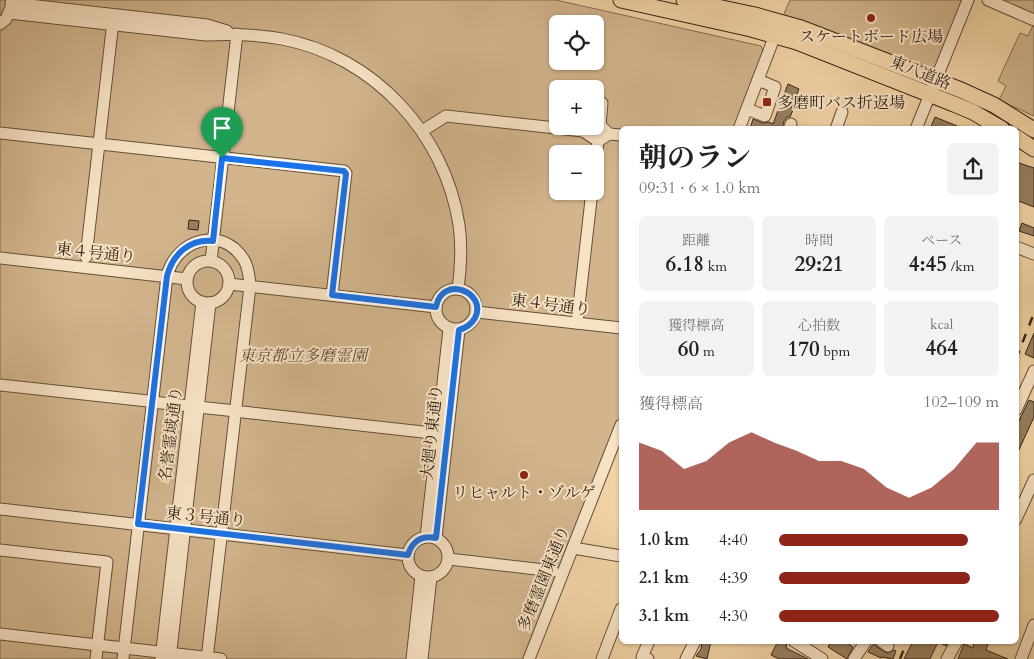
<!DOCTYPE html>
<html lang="ja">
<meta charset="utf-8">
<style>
:root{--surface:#fff;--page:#f2f2f2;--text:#222;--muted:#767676;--accent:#8f2418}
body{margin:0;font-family:Cardo,"Noto Serif JP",serif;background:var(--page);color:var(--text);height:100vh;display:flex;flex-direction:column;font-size:19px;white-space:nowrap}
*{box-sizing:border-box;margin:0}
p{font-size:16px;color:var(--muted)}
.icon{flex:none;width:28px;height:28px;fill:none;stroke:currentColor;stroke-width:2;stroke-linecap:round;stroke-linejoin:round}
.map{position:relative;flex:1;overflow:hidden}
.drawer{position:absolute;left:619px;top:126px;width:400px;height:518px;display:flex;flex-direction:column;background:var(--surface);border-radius:8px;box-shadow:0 1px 4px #0004}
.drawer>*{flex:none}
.buttons{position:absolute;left:549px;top:15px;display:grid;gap:10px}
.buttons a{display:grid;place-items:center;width:55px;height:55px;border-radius:8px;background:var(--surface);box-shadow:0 1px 4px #0004;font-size:25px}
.pin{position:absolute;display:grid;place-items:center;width:42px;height:42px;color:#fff;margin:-51px -21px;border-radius:50% 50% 50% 0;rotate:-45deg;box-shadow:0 0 5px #0007}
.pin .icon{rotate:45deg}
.round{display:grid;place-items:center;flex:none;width:52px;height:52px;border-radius:8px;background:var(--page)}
.summary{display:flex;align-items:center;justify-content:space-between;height:85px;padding:0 20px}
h1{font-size:28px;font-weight:700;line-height:38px}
.figures{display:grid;grid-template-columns:repeat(3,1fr);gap:8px;height:85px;padding:5px 20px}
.figures div{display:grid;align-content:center;border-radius:8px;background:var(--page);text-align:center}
.figures b{font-size:21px;font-weight:700}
.figures small{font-size:14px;font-weight:400}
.figures p{font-size:14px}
.chart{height:140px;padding:10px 20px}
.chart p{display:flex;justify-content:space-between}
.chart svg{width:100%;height:90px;margin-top:5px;fill:var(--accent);opacity:.7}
ul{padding:0 20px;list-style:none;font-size:16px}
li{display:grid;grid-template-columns:80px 60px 1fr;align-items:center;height:38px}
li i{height:12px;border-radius:6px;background:var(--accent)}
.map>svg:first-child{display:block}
</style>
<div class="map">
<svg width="1034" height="659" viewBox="0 0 1034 659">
<rect width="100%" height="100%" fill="#f2d3a5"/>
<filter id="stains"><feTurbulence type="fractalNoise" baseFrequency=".004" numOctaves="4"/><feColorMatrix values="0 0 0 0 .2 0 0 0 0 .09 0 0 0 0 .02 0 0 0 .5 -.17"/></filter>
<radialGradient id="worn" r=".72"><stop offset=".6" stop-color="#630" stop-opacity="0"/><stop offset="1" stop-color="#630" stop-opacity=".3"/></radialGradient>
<g fill="#d2b58d" stroke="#846c52" fill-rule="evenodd">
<path d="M 0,0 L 556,0 L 761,46 L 764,53 L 735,129 L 621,129 L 621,416 L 525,659 L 0,659 ZM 558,24 L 595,24 L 595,61 L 558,61 ZM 558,89 L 595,89 L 595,126 L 558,126 ZM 558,154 L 595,154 L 595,191 L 558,191 Z"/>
<polygon points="790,0 968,0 933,77 784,20 784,14"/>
<polygon points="988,0 1034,0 1034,20"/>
<polygon points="1034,23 1034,116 999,100 1006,86 998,81 1020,33 1028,36"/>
</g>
<g fill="#977f61" stroke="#352418">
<polygon points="788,84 799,89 791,109 793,110 790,117 787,117 784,121 782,129 750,129 753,119 763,123 769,122 773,124"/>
<polygon points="935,117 962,128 962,129 930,129"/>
<polygon points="1016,162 1034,168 1034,207 1016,200"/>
<polygon points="189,220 199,221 198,230 188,229"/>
<polygon points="1022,223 1034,228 1034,236 1019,231"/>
<polygon points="1034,333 1034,358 1025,354"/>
<polygon points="1029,400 1034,402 1034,417 1016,456 1016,427"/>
<polygon points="702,641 711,641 707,659 696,656 701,649"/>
<polygon points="778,641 787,642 786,648 808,659 779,659 771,655"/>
<polygon points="832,641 844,641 853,647 847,659 828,647"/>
<polygon points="913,641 948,641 946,646 938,642 930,659 904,659"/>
<polygon points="974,641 989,641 986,650 1008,659 958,659 964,644 973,648"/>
<polygon points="874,643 877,647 887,653 894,650 896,651 893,659 881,657 881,658 868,652"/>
</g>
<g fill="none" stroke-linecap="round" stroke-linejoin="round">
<defs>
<g id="minor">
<polyline points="988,0 1034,20"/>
<polyline points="11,3 207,25 227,31"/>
<path d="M 9,13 L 206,35 C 231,34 257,34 282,39 C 373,56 445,133 459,225 C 462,246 461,267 458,289"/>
<polyline points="0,24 6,19 11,7"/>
<polyline points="747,109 765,116 775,87 758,80"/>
<polyline points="600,125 602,103"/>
<polyline points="739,129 777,30"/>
<polyline points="789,129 791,124"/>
<polyline points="836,129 842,112"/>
<polyline points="916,129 968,0"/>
<polyline points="422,131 446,116 583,131"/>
<polyline points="0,133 344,171 346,173 332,295"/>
<polyline points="609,134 600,125 583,131 598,141 609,134 621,135"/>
<polyline points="595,168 598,141"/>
<polyline points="1016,247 1034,254"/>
<polyline points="86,257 112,30"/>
<polyline points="0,258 187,279"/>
<polyline points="211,261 237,34"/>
<circle cx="208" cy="282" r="21"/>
<polyline points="229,284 436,307"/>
<circle cx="456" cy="309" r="20"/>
<polyline points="477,312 621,328"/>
<polyline points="577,323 592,191"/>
<polyline points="0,385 148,401"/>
<polyline points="152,402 190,406"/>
<polyline points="198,407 236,411"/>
<polyline points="1016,410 1034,371"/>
<polyline points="243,412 432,433"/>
<polyline points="0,509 408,555"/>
<polyline points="1016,519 1034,480"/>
<circle cx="428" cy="557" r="20"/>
<polyline points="426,537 449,329"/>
<polyline points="436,538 459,330"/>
<polyline points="573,548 621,556"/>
<polyline points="0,550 107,562 96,659"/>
<polyline points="449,559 553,571"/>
<polyline points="0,634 221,659"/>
<polyline points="794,641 822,659"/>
<polyline points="881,641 888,646"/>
<path d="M 123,659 L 167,276 C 176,240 222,224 244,260 C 249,268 249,277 250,286 L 207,659"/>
<polyline points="161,659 202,302"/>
<polyline points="170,659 210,303"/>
<polyline points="412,659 421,576"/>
<polyline points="422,659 431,577"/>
<polyline points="529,659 621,425"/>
<polyline points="602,659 621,609"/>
<polyline points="648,659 642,657 649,641"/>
<polyline points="686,659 695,641"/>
<polyline points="854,659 866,641"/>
<polyline points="947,659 957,641"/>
<polyline points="1021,659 1034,625"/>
</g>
<g id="major">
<polyline points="621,0 751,29 797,42 954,104 973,112 1002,129"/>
<polyline points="684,0 755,15 801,28 961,90 994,105 1034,130"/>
<polyline points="1016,137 1034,149"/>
</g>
</defs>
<use href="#minor" stroke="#64503b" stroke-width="13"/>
<use href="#major" stroke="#352418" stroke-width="17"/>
<use href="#minor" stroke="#f7e2c4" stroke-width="11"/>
<use href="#major" stroke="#f2d3a5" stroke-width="15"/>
<g stroke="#352418" stroke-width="2.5" stroke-dasharray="9 9" stroke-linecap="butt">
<polyline points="1016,359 1034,313"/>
<polyline points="900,659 907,641"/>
</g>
</g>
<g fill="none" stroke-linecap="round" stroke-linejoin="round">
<defs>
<path id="route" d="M 222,158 L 344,171 L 346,174 L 332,295 L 436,307 C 442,274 488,292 475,318 C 471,325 466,328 459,330 L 436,538 C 422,535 412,541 408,555 L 138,524 L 167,276 C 173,254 189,239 213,241 Z"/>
</defs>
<use href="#route" stroke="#fff" stroke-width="10"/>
<use href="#route" stroke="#1a73e8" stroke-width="6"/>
</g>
<g fill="#8f2418" stroke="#f7e2c4" stroke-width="2">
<circle cx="871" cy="18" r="5"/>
<rect x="762" y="97" width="10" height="10" rx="2.5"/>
<circle cx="524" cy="475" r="5"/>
</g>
<g text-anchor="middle" stroke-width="4" stroke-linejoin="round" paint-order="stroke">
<g font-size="16" fill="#352418" stroke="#f7e2c4">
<text x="871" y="42">スケートボード広場</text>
<text x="777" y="108" text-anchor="start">多磨町バス折返場</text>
<text x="524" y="498">リヒャルト・ゾルゲ</text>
</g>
<g font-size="16" fill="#352418" stroke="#f7e2c4">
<text transform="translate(921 72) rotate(22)" y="6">東八道路</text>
<text transform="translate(96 252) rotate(6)" y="6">東４号通り</text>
<text transform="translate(551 304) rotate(7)" y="6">東４号通り</text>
<text transform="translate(431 432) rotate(-84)" y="6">大廻り東通り</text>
<text transform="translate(170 434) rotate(-83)" y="6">名誉霊域通り</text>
<text transform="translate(206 516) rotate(6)" y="6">東３号通り</text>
<text transform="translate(543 578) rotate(-68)" y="6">多磨霊園東通り</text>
</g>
<g font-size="16" font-style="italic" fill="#5c4835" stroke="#f7e2c4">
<text x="303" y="361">東京都立多磨霊園</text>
</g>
</g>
<rect width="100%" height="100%" filter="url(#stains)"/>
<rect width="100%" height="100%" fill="url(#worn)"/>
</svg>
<div class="buttons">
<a><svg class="icon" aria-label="locate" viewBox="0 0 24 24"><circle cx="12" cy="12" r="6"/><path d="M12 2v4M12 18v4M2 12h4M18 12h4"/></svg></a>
<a>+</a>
<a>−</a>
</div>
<div class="pin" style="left:222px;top:158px;background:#1e9e55"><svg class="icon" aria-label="arrive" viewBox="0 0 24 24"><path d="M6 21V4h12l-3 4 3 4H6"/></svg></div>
<section class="drawer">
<div class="summary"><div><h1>朝のラン</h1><p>09:31 · 6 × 1.0 km</p></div><a class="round"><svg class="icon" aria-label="share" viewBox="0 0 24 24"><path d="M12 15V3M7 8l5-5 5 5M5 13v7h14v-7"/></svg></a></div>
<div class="figures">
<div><p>距離</p><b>6.18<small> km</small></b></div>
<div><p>時間</p><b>29:21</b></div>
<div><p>ペース</p><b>4:45<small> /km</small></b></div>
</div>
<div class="figures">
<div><p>獲得標高</p><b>60<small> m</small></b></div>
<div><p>心拍数</p><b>170<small> bpm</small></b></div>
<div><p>kcal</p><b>464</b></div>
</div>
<div class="chart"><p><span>獲得標高</span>102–109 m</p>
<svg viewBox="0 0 160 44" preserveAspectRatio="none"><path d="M0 44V11L10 15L20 24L30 20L40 11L50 6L60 11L70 15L80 20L90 20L100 24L110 33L120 38L130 33L140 24L150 11L160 11V44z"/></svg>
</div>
<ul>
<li><b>1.0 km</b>4:40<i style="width:86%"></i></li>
<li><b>2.1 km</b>4:39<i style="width:87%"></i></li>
<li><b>3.1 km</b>4:30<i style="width:100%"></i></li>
</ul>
</section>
</div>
